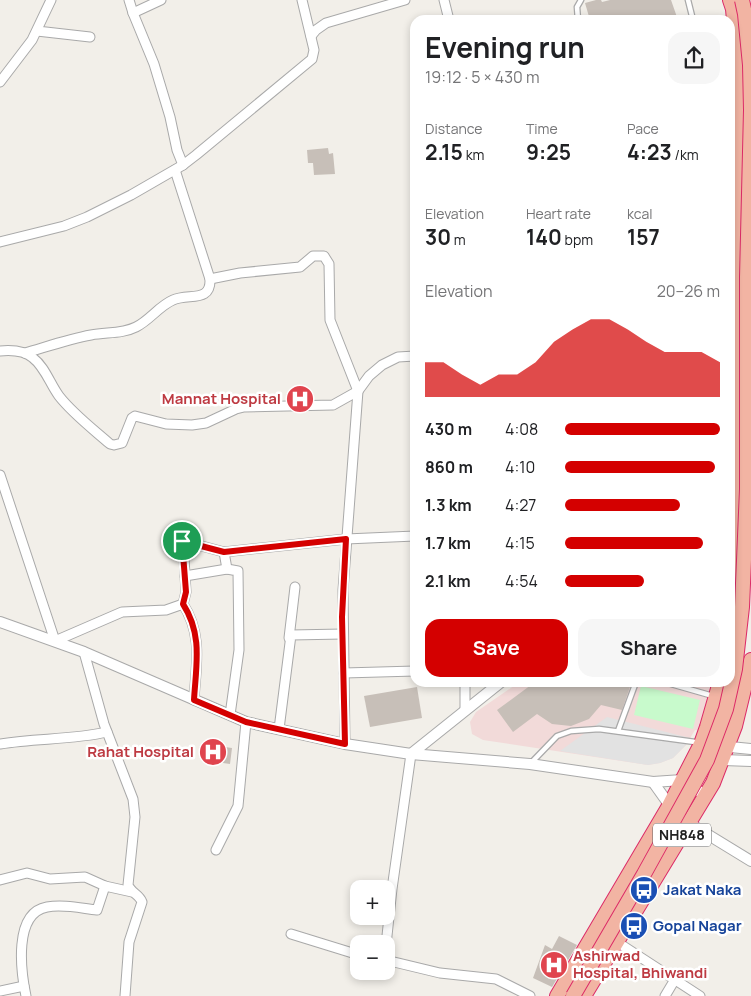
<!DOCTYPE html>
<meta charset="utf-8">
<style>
:root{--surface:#fff;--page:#f6f6f6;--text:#202124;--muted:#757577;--accent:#d40000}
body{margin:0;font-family:Manrope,sans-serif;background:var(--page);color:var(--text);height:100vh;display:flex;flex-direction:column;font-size:19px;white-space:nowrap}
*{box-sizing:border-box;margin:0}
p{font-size:16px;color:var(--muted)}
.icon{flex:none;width:28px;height:28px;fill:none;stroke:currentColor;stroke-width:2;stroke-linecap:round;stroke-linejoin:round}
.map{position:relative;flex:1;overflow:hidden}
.side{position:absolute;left:410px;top:15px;width:325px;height:672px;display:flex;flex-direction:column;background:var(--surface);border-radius:15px;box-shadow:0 2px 8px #0003}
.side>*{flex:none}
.tools{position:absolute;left:350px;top:880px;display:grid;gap:10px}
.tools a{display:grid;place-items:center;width:45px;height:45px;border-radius:10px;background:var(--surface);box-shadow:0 2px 8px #0003;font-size:25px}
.pin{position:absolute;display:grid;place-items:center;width:42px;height:42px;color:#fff;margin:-21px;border:2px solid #fff;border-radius:50%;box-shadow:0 1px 5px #0007}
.round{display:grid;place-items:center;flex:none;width:52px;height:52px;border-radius:15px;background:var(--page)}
.headline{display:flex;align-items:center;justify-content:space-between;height:85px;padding:0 15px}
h1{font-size:28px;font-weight:700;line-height:38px}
.metrics{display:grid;grid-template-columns:repeat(3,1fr);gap:8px;height:85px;padding:5px 15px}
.metrics div{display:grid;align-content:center}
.metrics b{font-size:21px;font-weight:700}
.metrics small{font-size:14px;font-weight:400}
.metrics p{font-size:14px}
.chart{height:140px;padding:10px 15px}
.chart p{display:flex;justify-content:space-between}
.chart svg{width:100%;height:90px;margin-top:5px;fill:var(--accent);opacity:.7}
.button{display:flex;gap:10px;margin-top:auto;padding:10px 15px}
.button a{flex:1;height:58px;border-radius:15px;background:var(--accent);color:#fff;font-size:20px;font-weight:700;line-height:58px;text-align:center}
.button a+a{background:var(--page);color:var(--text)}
ul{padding:0 15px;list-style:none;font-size:16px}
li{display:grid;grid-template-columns:80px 60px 1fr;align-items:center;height:38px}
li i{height:12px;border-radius:6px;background:var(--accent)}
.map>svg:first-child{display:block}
</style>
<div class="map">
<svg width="751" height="996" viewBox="0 0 751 996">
<rect width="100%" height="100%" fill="#f2efe9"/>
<polygon fill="#f2dad9" points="518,683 715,683 701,731 695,730 686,745 673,758 660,763 648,765 483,740 472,734 470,722 476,712"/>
<polygon fill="#c8facc" points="641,686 700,700 693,729 634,715"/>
<polygon fill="#e2e2e2" points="607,717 690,738 686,745 673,758 660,763 648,765 560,751"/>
<g fill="#c7bfb8">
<polygon points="596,0 601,0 602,2 610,0 671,0 678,20 590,20 585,3"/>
<polygon points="328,148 329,154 333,153 335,174 314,175 313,163 308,163 307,150"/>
<polygon points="535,682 624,682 631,684 622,710 601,705 589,719 571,726 552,724 537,714 513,732 497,710"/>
<polygon points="417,687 422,718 370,727 364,696"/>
<polygon points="204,744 232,748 230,764 202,760"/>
<polygon points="559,936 577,945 552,987 533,978 545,945 552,949"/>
</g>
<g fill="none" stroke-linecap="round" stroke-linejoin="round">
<defs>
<g id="service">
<polyline points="688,0 693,20"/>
<polyline points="578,20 577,7 581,0"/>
<polyline points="664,682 713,696"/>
<polyline points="618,731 636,682"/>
<polyline points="531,763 557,736 571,731 599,729 695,742"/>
</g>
<g id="minor">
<polyline points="129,0 133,13 154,64 170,117 177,150 183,165"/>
<polyline points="444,0 449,20"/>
<polyline points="133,13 161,0"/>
<polyline points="37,31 90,37"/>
<polyline points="311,36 316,30 326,23 405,0"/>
<polyline points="0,82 32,40 51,0"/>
<polyline points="0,242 64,226 87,217 131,195 183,165 196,155 312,59 314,50 302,0"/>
<polyline points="210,279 240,273 300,267 313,256 324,256 329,264 330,320 358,391 343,590 345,744"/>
<path d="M 0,351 C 11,350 24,350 33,358 C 45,367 50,384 59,396 C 73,414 93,429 110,444 L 114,445 L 122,443 L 132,418 L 135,416 L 166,424 L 192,425 L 206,423 L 236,409 L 244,407 L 333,405 L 358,391 L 369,376 L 382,365 L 398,357 L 415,356"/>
<path d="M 25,353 C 46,347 69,339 91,335 C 107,332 122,334 136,327 C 150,320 159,306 173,300 C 189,293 211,303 210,279 L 175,170"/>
<polyline points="0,475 55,641 122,612 166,610 183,604 186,592 183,541 224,552 346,539 415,536"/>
<polyline points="227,569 238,571 239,650 230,715"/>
<polyline points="185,576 227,569 224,552"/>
<path d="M 183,604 C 203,635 196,665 194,700"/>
<polyline points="289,638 295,587"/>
<path d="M 84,652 L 104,724 L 133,799 L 135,817 L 128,885 C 131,893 139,894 142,902 L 129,942 L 125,996"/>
<polyline points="344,673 415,671"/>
<polyline points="465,682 465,710"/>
<polyline points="279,729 291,635 343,634"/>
<path d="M 0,744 C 36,738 72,740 107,732"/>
<polyline points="216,850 238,806 246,722"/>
<polyline points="0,880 27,873 50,879 85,877 105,886"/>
<polyline points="291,934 359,955"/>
<polyline points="614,940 700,996"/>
<polyline points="386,945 392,889 411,754"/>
<polyline points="386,960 440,973 496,979 530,996"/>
<polyline points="0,991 24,986"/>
<path d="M 26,996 C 21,972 13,913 47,907 C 63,904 80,908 97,910 L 105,886 L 132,892"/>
<polyline points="665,996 674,981"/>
</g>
<g id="tertiary">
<polyline points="0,622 84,652 246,722 345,744 411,754 530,764 653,782 682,780 706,796"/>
<polyline points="720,746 751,749"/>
<polyline points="411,754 501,682"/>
<polyline points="718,757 723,760 751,761"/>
<polyline points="653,782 673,810"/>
<polyline points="684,820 751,861"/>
</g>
<g id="trunk">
<polyline points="730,0 733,9 739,77 739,101 733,590 730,621"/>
<polyline points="557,996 669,806 701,744 707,727 720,682"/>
<polyline points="584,996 713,783 735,726 751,660"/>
</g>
</defs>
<use href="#service" stroke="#a9a9a9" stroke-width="7"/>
<use href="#minor" stroke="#a9a9a9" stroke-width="11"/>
<use href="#tertiary" stroke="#a9a9a9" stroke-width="12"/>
<use href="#trunk" stroke="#dc2a67" stroke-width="16"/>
<use href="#service" stroke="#fff" stroke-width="4.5"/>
<use href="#minor" stroke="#fff" stroke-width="9"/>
<use href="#tertiary" stroke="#fff" stroke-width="10"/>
<use href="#trunk" stroke="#f2b4a3" stroke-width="14"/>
<defs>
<polyline id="trunk-bridge" points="573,996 644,874 707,760 726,709 735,669 742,607 747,489 747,277 751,110 750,65 745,14 742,0"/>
</defs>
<use href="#trunk-bridge" stroke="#dc2a67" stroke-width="16" stroke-linecap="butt"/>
<use href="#trunk-bridge" stroke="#f2b4a3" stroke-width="14"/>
</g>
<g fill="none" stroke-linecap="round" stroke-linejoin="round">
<defs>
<path id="route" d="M 346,539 L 342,617 L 345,744 L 246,722 L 194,700 C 196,665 203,635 183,604 L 186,592 L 182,541 L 224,552 Z"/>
</defs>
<use href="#route" stroke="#fff" stroke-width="10"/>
<use href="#route" stroke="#d40000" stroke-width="6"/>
</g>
<defs>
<symbol id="hospital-disc" viewBox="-11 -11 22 22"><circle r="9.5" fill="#e0444e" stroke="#fff"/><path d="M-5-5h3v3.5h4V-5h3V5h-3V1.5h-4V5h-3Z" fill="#fff"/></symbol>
<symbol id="bus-disc" viewBox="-11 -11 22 22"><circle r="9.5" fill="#1a4fb4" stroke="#fff"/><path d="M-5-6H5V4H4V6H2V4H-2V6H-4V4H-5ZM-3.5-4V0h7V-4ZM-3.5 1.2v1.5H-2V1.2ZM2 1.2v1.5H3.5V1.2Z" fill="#fff"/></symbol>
</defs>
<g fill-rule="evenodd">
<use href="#hospital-disc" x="284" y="383" width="32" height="32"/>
<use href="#hospital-disc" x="197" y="736" width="32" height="32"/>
<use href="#bus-disc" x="628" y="874" width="32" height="32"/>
<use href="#bus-disc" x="618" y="910" width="32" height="32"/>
<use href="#hospital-disc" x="538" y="949" width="32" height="32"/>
</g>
<g text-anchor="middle" stroke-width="5" stroke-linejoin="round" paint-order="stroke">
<rect fill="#fff" stroke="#646464" stroke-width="1" x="653" y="823.5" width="58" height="23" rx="4"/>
<g font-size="14" font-weight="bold" fill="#222">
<text x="682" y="840">NH848</text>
</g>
<g font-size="15" font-weight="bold" fill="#be3a42" stroke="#fff" text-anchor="end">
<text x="281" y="404">Mannat Hospital</text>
<text x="194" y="757">Rahat Hospital</text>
<text x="573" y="961" text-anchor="start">Ashirwad<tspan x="573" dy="17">Hospital, Bhiwandi</tspan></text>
</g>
<g font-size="15" font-weight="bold" fill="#164399" stroke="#fff" text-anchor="start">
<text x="663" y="895">Jakat Naka</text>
<text x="653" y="931">Gopal Nagar</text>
</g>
</g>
</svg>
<div class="tools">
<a>+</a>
<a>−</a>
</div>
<div class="pin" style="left:182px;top:541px;background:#1e9e55"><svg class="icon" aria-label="arrive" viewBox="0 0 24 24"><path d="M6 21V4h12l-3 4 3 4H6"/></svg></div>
<section class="side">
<div class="headline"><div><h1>Evening run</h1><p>19:12 · 5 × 430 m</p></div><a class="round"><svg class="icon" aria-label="share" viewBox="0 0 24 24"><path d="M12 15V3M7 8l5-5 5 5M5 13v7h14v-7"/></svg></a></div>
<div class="metrics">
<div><p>Distance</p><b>2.15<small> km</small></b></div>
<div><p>Time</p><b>9:25</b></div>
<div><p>Pace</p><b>4:23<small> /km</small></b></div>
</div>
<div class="metrics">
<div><p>Elevation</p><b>30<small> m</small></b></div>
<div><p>Heart rate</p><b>140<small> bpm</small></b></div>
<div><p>kcal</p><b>157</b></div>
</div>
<div class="chart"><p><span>Elevation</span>20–26 m</p>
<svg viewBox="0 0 160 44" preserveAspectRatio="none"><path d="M0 44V27L10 27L20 33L30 38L40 33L50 33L60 27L70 17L80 11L90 6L100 6L110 11L120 17L130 22L140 22L150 22L160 27V44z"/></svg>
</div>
<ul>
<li><b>430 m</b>4:08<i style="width:100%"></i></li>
<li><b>860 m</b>4:10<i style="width:97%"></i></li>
<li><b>1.3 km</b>4:27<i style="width:74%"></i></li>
<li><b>1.7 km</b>4:15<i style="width:89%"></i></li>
<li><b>2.1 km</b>4:54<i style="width:51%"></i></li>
</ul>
<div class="button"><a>Save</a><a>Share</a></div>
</section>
</div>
